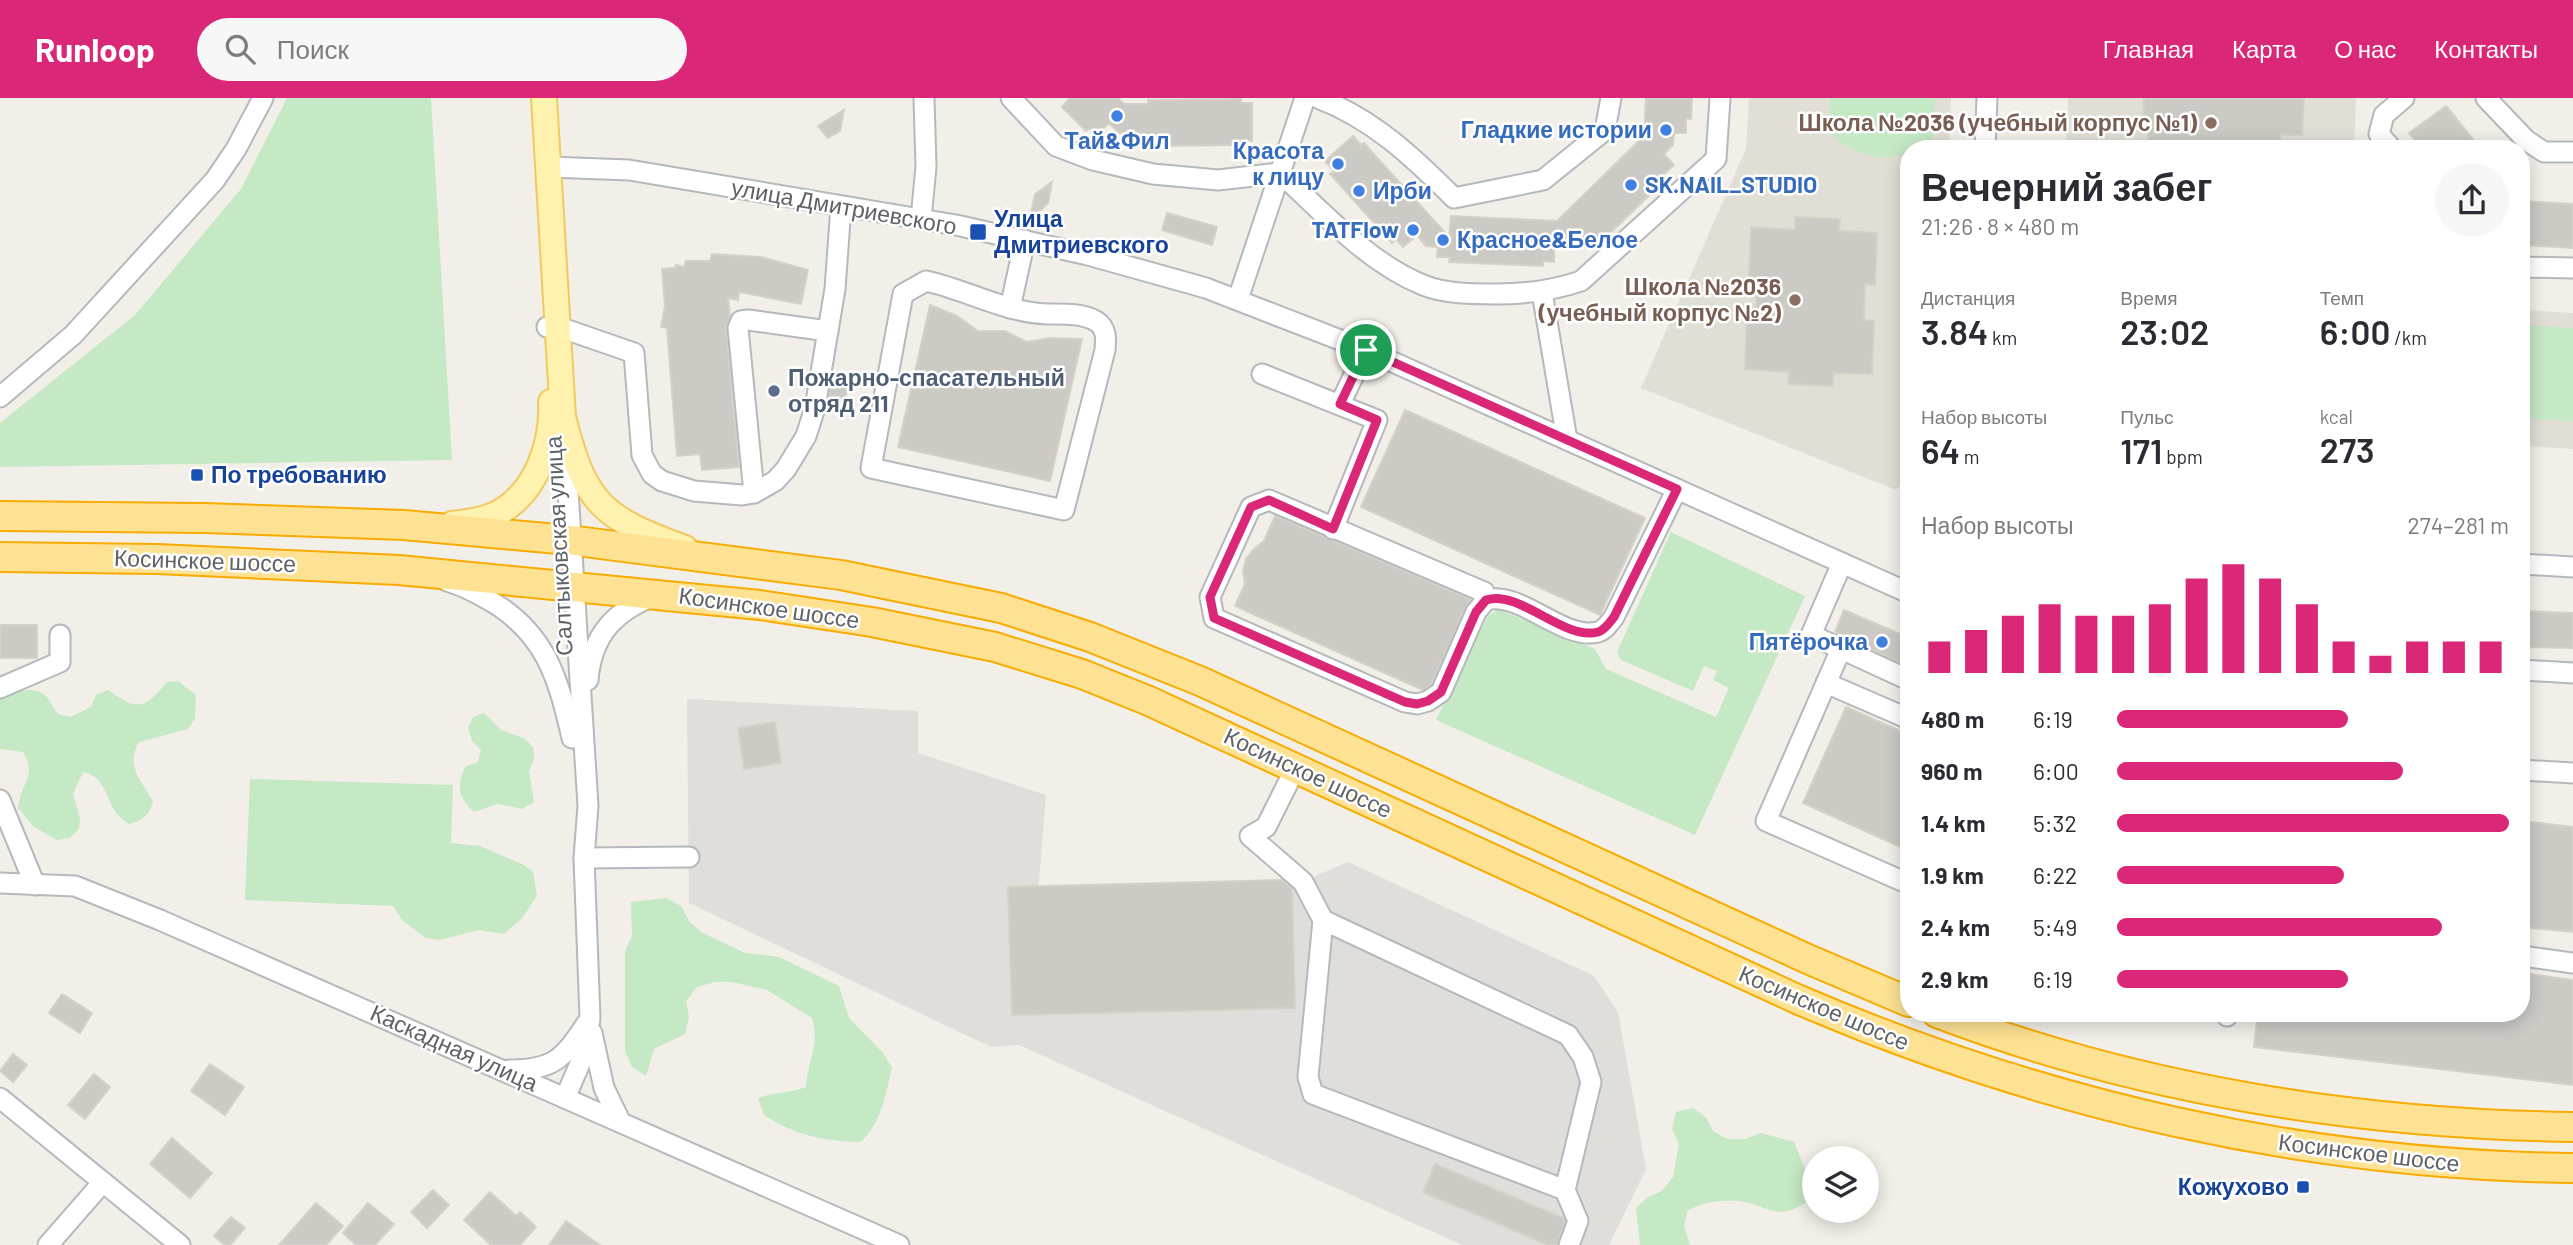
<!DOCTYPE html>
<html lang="ru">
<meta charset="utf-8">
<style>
:root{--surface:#fff;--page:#f7f7f7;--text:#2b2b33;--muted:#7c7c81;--accent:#db2777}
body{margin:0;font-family:Barlow,sans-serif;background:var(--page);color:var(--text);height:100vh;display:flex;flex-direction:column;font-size:26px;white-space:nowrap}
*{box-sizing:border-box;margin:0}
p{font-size:23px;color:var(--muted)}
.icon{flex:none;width:38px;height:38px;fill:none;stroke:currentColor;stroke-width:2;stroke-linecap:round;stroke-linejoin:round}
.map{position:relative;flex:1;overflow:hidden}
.panel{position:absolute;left:1900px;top:42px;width:630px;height:882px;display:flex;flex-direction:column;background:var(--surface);border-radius:28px;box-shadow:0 4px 18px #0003}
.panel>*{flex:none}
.buttons{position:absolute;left:1802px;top:1048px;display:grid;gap:14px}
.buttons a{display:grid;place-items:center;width:77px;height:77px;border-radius:50%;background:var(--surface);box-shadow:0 4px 18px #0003;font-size:35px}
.pin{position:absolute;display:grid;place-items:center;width:60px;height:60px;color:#fff;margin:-30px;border:4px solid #fff;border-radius:50%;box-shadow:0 2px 7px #0007}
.round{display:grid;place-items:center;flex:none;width:74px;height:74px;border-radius:37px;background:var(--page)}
.overview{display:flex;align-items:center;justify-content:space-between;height:119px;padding:0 21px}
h1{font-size:38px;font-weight:600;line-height:52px}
.metrics{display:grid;grid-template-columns:repeat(3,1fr);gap:10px;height:119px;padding:7px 21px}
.metrics div{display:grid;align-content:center}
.metrics b{font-size:35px;font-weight:600}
.metrics small{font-size:19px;font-weight:400}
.metrics p{font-size:19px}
.chart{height:196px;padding:14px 21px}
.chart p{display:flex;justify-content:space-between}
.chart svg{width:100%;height:126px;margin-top:7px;stroke:var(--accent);stroke-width:6}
ul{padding:0 21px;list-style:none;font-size:23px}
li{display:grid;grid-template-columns:112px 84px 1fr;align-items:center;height:52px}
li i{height:18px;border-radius:9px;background:var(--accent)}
header{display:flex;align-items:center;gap:42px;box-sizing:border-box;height:98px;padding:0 35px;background:var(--accent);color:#fff}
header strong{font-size:33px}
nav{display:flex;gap:38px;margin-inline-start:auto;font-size:24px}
.search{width:490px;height:63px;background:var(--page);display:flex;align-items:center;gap:18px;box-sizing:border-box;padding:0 24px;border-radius:38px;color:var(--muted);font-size:26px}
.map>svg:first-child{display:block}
</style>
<header>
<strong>Runloop</strong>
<div class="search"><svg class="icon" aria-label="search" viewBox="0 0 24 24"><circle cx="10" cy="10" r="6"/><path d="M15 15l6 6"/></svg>Поиск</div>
<nav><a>Главная</a><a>Карта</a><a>О нас</a><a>Контакты</a></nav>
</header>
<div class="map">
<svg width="2573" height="1147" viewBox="0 0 2573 1147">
<rect width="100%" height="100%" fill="#f1efe8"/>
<polygon fill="#e0deda" points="687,601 918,613 918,655 1046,697 1038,795 1290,789 1348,764 1594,878 1618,914 1646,1071 1609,1147 1462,1147 1019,947 991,949 689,805"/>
<g fill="#e1ded6">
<polygon points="1749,0 1951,0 1949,51 1909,51 1909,378 1896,392 1641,290 1746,51"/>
<polygon points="2068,0 2356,0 2354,51 2066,51"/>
<polygon points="2522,212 2573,215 2573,351 2522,348"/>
</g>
<g fill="#c5e8c5">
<polygon points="287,0 431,0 452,362 0,369 0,325 135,217 241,91"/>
<path d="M 1830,0 L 1935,0 L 1932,41 L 1919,51 L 1909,51 L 1909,55 C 1879,66 1851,55 1829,34 Z"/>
<polygon points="2522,227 2573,230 2573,323 2522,320"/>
<polygon points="1671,434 1805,498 1695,737 1436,622 1487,519 1498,511 1595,551 1606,571 1716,619 1729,590 1713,582 1717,573 1704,568 1693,593 1621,562 1617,554"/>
<path d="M 178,583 L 196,597 L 195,621 L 188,631 L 139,644 C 125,667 141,683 153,703 C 150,717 143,722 129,726 C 102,711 113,681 83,674 L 73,696 L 80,720 L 79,731 L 70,740 L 57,742 L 34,729 L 18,710 C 20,686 38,677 23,654 L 0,651 L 0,599 C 11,594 34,588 45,597 C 50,602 54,611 58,616 L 70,619 L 91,609 L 96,597 L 108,592 C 137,613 144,612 167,584 Z"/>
<path d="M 484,615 L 501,632 L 524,640 L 533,649 L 534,661 L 529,673 L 534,704 L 522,711 L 498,706 L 474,714 C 458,700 456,686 466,668 L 478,664 L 481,652 L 472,643 L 468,630 L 473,619 Z"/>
<polygon points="250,681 453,687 451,745 480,748 524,767 533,774 537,798 522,820 504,836 478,832 440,842 426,840 403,823 393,808 245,802"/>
<path d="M 666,800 L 681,808 L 689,823 L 701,834 L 745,855 L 779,859 L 839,888 L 849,920 L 884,956 L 892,970 C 885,998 882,1023 861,1044 C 824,1043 796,1038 764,1017 L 758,1000 C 774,994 790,995 806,989 C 808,961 820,948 812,920 L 767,892 L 732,884 L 715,884 L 697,889 L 686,903 L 689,919 L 685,936 L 654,951 L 646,978 L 632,969 L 625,953 L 625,853 L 632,838 L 631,804 Z"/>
<path d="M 1693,1010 L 1706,1019 L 1713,1033 L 1727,1041 L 1745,1041 L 1761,1035 L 1794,1044 L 1812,1088 L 1807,1104 C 1774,1125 1769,1106 1738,1103 C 1720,1101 1703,1105 1688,1112 L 1684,1128 L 1690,1147 L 1640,1147 L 1636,1110 L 1648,1099 L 1662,1093 L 1673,1079 L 1679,1046 L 1672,1031 L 1676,1014 Z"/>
</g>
<g fill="#cccac5" stroke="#d6d1c6" stroke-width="2">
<polygon points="1070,0 1118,0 1124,6 1148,6 1148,2 1241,1 1241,5 1252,5 1252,43 1241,43 1241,47 1148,48 1148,43 1135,43 1135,35 1119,35 1109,25 1097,37 1089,30 1086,33 1062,9"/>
<polygon points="1646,0 1692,0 1691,21 1686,20 1686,35 1674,35 1673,47 1664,56 1674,67 1663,77 1666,81 1599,146 1596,142 1587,151 1577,140 1569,147 1554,147 1554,164 1543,163 1543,168 1449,164 1450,159 1437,159 1438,149 1426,148 1417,137 1403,149 1396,141 1392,145 1330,76 1334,73 1325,63 1353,38 1361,47 1364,45 1449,139 1451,118 1557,123 1644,38"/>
<polygon points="2144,0 2304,0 2302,37 2281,36 2280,51 2148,51 2149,25 2143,24"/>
<polygon points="2446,8 2481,51 2422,51 2409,35"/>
<polygon points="844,12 840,33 828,40 818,28"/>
<polygon points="1052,84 1048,105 1029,124 1035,96"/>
<polygon points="2522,103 2573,106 2573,150 2522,147"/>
<polygon points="1167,115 1217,129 1212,147 1162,132"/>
<polygon points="1795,119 1840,121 1839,133 1877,135 1875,187 1865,186 1864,222 1874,223 1872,276 1833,275 1833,288 1788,286 1789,274 1745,271 1747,218 1756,218 1757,182 1749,181 1751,129 1795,132"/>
<polygon points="712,156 761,159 808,172 801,206 739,194 738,202 728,200 730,218 726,231 739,369 702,372 700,356 677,358 667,230 661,229 665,209 662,171 675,170 676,167 684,169 686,163 710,163"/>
<polygon points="930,207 957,218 978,233 1005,233 1027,244 1049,240 1082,241 1050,383 898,349"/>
<polygon points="832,281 848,283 843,316 827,314"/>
<polygon points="1405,312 1645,420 1600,517 1361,409"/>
<polygon points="1275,418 1470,501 1431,586 1423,592 1235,508 1245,486 1243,474 1246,461 1254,451 1264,443"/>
<polygon points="1844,512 1909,540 1909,569 1835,534"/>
<polygon points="2522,513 2573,515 2573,550 2522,549"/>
<rect x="0" y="527" width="37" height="33"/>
<polygon points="1846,609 1909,637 1909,753 1803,705"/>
<polygon points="775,624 781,665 744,671 738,630"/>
<polygon points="2522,723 2573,729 2573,834 2522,829"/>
<polygon points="1282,782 1292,790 1295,910 1012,917 1008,789"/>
<polygon points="2522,875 2573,882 2573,987 2254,949 2257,924 2254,915 2522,915"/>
<polygon points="62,896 92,915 80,935 49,915"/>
<polygon points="13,956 27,967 13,984 0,973"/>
<polygon points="210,966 244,989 225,1017 191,993"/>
<polygon points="94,976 110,989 85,1021 68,1007"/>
<polygon points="172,1040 212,1075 190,1100 150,1066"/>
<polygon points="1435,1066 1563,1120 1565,1123 1557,1147 1548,1147 1423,1094"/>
<polygon points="433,1092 449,1107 427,1130 411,1114"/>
<polygon points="490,1094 516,1118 520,1114 536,1129 520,1147 491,1147 464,1122"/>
<polygon points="316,1105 343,1128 326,1147 279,1147"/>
<polygon points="368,1105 394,1126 375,1147 356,1147 343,1135"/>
<polygon points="231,1119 245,1130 230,1147 225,1147 214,1138"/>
<polygon points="566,1123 600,1147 549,1147"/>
</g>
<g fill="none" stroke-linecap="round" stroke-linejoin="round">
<defs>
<g id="minor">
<polyline points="1011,0 1056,48 1093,62 1153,76 1218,82 1280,75 1305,0"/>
<path d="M 1318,0 C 1373,21 1413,59 1454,100 L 1543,82 L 1605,32 L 1611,0"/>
<polyline points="2486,0 2526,42 2544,54 2573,54"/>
<polyline points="1985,51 1987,0"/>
<polyline points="2392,51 2379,36 2384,17 2404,0"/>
<polyline points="549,69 629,72 956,127 1088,157 1206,190 1366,252 1909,495"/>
<polyline points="921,121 926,69 924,0"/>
<polyline points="2522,169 2573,170"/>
<path d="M 926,183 C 967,192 1004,214 1047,216 C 1063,216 1082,215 1096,223 C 1107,230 1106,241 1105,252 L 1064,412 L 871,370 L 903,196 Z"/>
<polyline points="1542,194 1567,342"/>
<path d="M 1238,201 L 1280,75 C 1324,115 1367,164 1423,187 C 1445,196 1473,196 1497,196 C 1527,196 1552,193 1581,183 L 1716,61 L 1720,0"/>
<polyline points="1010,210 1025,142"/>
<polyline points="547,229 559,229 634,255 642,357 652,376 662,383 694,393 742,397 754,395 775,383 786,371 806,338 815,310 835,191 841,108"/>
<polyline points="1262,276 1377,322 1333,431"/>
<polyline points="0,299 73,237 215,82 236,51 263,0"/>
<polyline points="1340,306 1366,252"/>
<polyline points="565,345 588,708 584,760 590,920 585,954 565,1000"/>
<polyline points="754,395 738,230 741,223 748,222 828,233"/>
<polyline points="1842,465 1811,537 1909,582"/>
<polyline points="2522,466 2573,469"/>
<path d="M 447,483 C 461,487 475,494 487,501 C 545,533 558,579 572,640"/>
<path d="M 1486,502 L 1484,494 L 1269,402 L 1251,409 L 1210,499 L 1214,520 L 1405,604 L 1417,606 L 1428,603 L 1441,594 L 1476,514 L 1486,502 C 1520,492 1563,543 1598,534 C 1605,532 1610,524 1614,519 L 1677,391"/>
<polyline points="1841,551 1766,723 1909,786"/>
<polyline points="2522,572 2573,575"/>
<path d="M 588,582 C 592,537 614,513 656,497"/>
<polyline points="1826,585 1909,621"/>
<polyline points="0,590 60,564 60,537"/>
<polyline points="1296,669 1266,729 1250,738 1303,784 1323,822 1568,937 1583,959 1591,984 1565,1092 1313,996 1308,979 1323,822"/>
<polyline points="2522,672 2573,675"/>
<polyline points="0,702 35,787"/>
<polyline points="584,760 689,759"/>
<polyline points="0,785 75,788 160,822 899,1147"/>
<polyline points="2522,858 2573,865"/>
<polyline points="2227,918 2227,915"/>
<polyline points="592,935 604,990 620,1023"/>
<path d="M 509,972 C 554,972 563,961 587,925"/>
<polyline points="0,1000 180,1147"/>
<polyline points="1565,1092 1578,1123 1569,1147"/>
<polyline points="48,1147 103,1084"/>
</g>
<g id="major">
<path d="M 544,0 L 563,319 C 585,406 602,420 685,450"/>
<path d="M 452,426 C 468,424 485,422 500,414 C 537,393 553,344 551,304"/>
</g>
<g id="highway">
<polyline points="0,418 204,420 404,427 569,442 841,477 1001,510 1090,539 1200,583 1810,862 1909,904"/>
<path d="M 0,459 L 157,461 L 399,472 L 760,507 L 872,524 L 995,549 L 1082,576 L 1149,603 L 1797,901 C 2043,1007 2305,1067 2573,1070"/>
<path d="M 1937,915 C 2139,992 2358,1026 2573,1029"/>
</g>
</defs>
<use href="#minor" stroke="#b5b8bc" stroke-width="23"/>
<use href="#major" stroke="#f2c960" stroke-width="28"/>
<use href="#highway" stroke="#f9ab00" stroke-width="32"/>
<use href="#minor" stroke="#fff" stroke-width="19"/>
<use href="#major" stroke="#fff2af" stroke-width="24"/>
<use href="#highway" stroke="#fde293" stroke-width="28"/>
</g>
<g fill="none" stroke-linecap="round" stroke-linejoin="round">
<defs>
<path id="route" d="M 1366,252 L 1677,391 L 1614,519 C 1610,524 1605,532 1598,534 C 1563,543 1520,491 1486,502 L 1476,514 L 1441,594 L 1428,603 L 1417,606 L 1405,604 L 1214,520 L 1210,499 L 1251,409 L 1269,402 L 1333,431 L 1377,322 L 1340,306 Z"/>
</defs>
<use href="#route" stroke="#fff" stroke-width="14"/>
<use href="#route" stroke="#db2777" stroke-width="9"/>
</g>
<g fill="#3f7fe0" stroke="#fff" stroke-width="2.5">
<circle cx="1117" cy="18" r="7"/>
<circle cx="1666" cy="32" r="7"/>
<circle cx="1338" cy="66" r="7"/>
<circle cx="1631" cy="87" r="7"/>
<circle cx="1359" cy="93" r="7"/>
<circle cx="1413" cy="132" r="7"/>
<circle cx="1443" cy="142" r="7"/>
<circle cx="1882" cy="544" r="7"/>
</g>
<g fill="#8d6e63" stroke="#fff" stroke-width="2.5">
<circle cx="2211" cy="25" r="7"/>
<circle cx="1795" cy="202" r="7"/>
</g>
<g fill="#1a4fb4" stroke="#fff" stroke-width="2.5">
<rect x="969" y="125" width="18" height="18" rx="3.5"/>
<rect x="190" y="370" width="14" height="14" rx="3.5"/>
<rect x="2296" y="1082" width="14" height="14" rx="3.5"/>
</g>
<circle fill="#5c6f8a" stroke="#fff" stroke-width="2.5" cx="774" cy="293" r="7"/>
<g text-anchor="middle" stroke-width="5" stroke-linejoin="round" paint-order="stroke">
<g font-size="23" font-weight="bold" fill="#785e54" stroke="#fff" text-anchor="end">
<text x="2197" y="33">Школа №2036 (учебный корпус №1)</text>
<text x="1781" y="197">Школа №2036<tspan x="1781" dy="26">(учебный корпус №2)</tspan></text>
</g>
<g font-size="23" font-weight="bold" fill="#366cbe" stroke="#fff" text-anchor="end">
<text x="1652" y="40">Гладкие истории</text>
<text x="1117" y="51" text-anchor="middle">Тай&amp;Фил</text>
<text x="1324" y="61">Красота<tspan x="1324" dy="26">к лицу</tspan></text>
<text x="1645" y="95" text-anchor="start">SK.NAIL_STUDIO</text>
<text x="1373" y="101" text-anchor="start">Ирби</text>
<text x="1399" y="140">TATFlow</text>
<text x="1457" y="150" text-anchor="start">Красное&amp;Белое</text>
<text x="1868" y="552">Пятёрочка</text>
</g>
<g font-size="23" fill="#5f6368" stroke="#fff">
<text transform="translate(844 109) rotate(10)" y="8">улица Дмитриевского</text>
<text transform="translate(559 448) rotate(-93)" y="8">Салтыковская улица</text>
<text transform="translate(205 463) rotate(2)" y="8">Косинское шоссе</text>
<text transform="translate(769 510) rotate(8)" y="8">Косинское шоссе</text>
<text transform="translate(1308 675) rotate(25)" y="8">Косинское шоссе</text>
<text transform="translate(1824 910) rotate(23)" y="8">Косинское шоссе</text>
<text transform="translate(454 950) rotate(24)" y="8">Каскадная улица</text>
<text transform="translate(2369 1055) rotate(7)" y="8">Косинское шоссе</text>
</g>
<g font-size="23" font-weight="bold" fill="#164399" stroke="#fff" text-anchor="start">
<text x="994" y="129">Улица<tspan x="994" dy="26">Дмитриевского</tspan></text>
<text x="211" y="385">По требованию</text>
<text x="2289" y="1097" text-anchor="end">Кожухово</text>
</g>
<g font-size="23" font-weight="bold" fill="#4e5e75" stroke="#fff" text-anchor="start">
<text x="788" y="288">Пожарно-спасательный<tspan x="788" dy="26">отряд 211</tspan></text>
</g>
</g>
</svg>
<div class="buttons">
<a><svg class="icon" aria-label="layers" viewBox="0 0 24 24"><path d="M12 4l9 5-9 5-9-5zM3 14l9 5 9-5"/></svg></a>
</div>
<div class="pin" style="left:1366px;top:252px;background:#1e9e55"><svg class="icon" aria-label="arrive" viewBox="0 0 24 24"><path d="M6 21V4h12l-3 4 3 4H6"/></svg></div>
<section class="panel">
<div class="overview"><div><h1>Вечерний забег</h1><p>21:26 · 8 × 480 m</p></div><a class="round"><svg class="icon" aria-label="share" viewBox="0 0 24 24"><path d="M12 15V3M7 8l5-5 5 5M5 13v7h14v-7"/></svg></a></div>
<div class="metrics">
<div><p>Дистанция</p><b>3.84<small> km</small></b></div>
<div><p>Время</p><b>23:02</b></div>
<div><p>Темп</p><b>6:00<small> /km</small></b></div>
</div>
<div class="metrics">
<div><p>Набор высоты</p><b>64<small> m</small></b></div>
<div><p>Пульс</p><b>171<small> bpm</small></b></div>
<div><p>kcal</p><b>273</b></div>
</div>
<div class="chart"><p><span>Набор высоты</span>274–281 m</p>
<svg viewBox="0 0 160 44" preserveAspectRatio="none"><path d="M5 44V33M15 44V29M25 44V24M35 44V20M45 44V24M55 44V24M65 44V20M75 44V11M85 44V6M95 44V11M105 44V20M115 44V33M125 44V38M135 44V33M145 44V33M155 44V33"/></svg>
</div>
<ul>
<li><b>480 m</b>6:19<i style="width:59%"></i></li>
<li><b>960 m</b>6:00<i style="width:73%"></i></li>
<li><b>1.4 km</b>5:32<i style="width:100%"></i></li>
<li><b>1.9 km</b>6:22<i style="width:58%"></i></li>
<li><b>2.4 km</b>5:49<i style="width:83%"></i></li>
<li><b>2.9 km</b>6:19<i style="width:59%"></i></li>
</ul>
</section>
</div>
